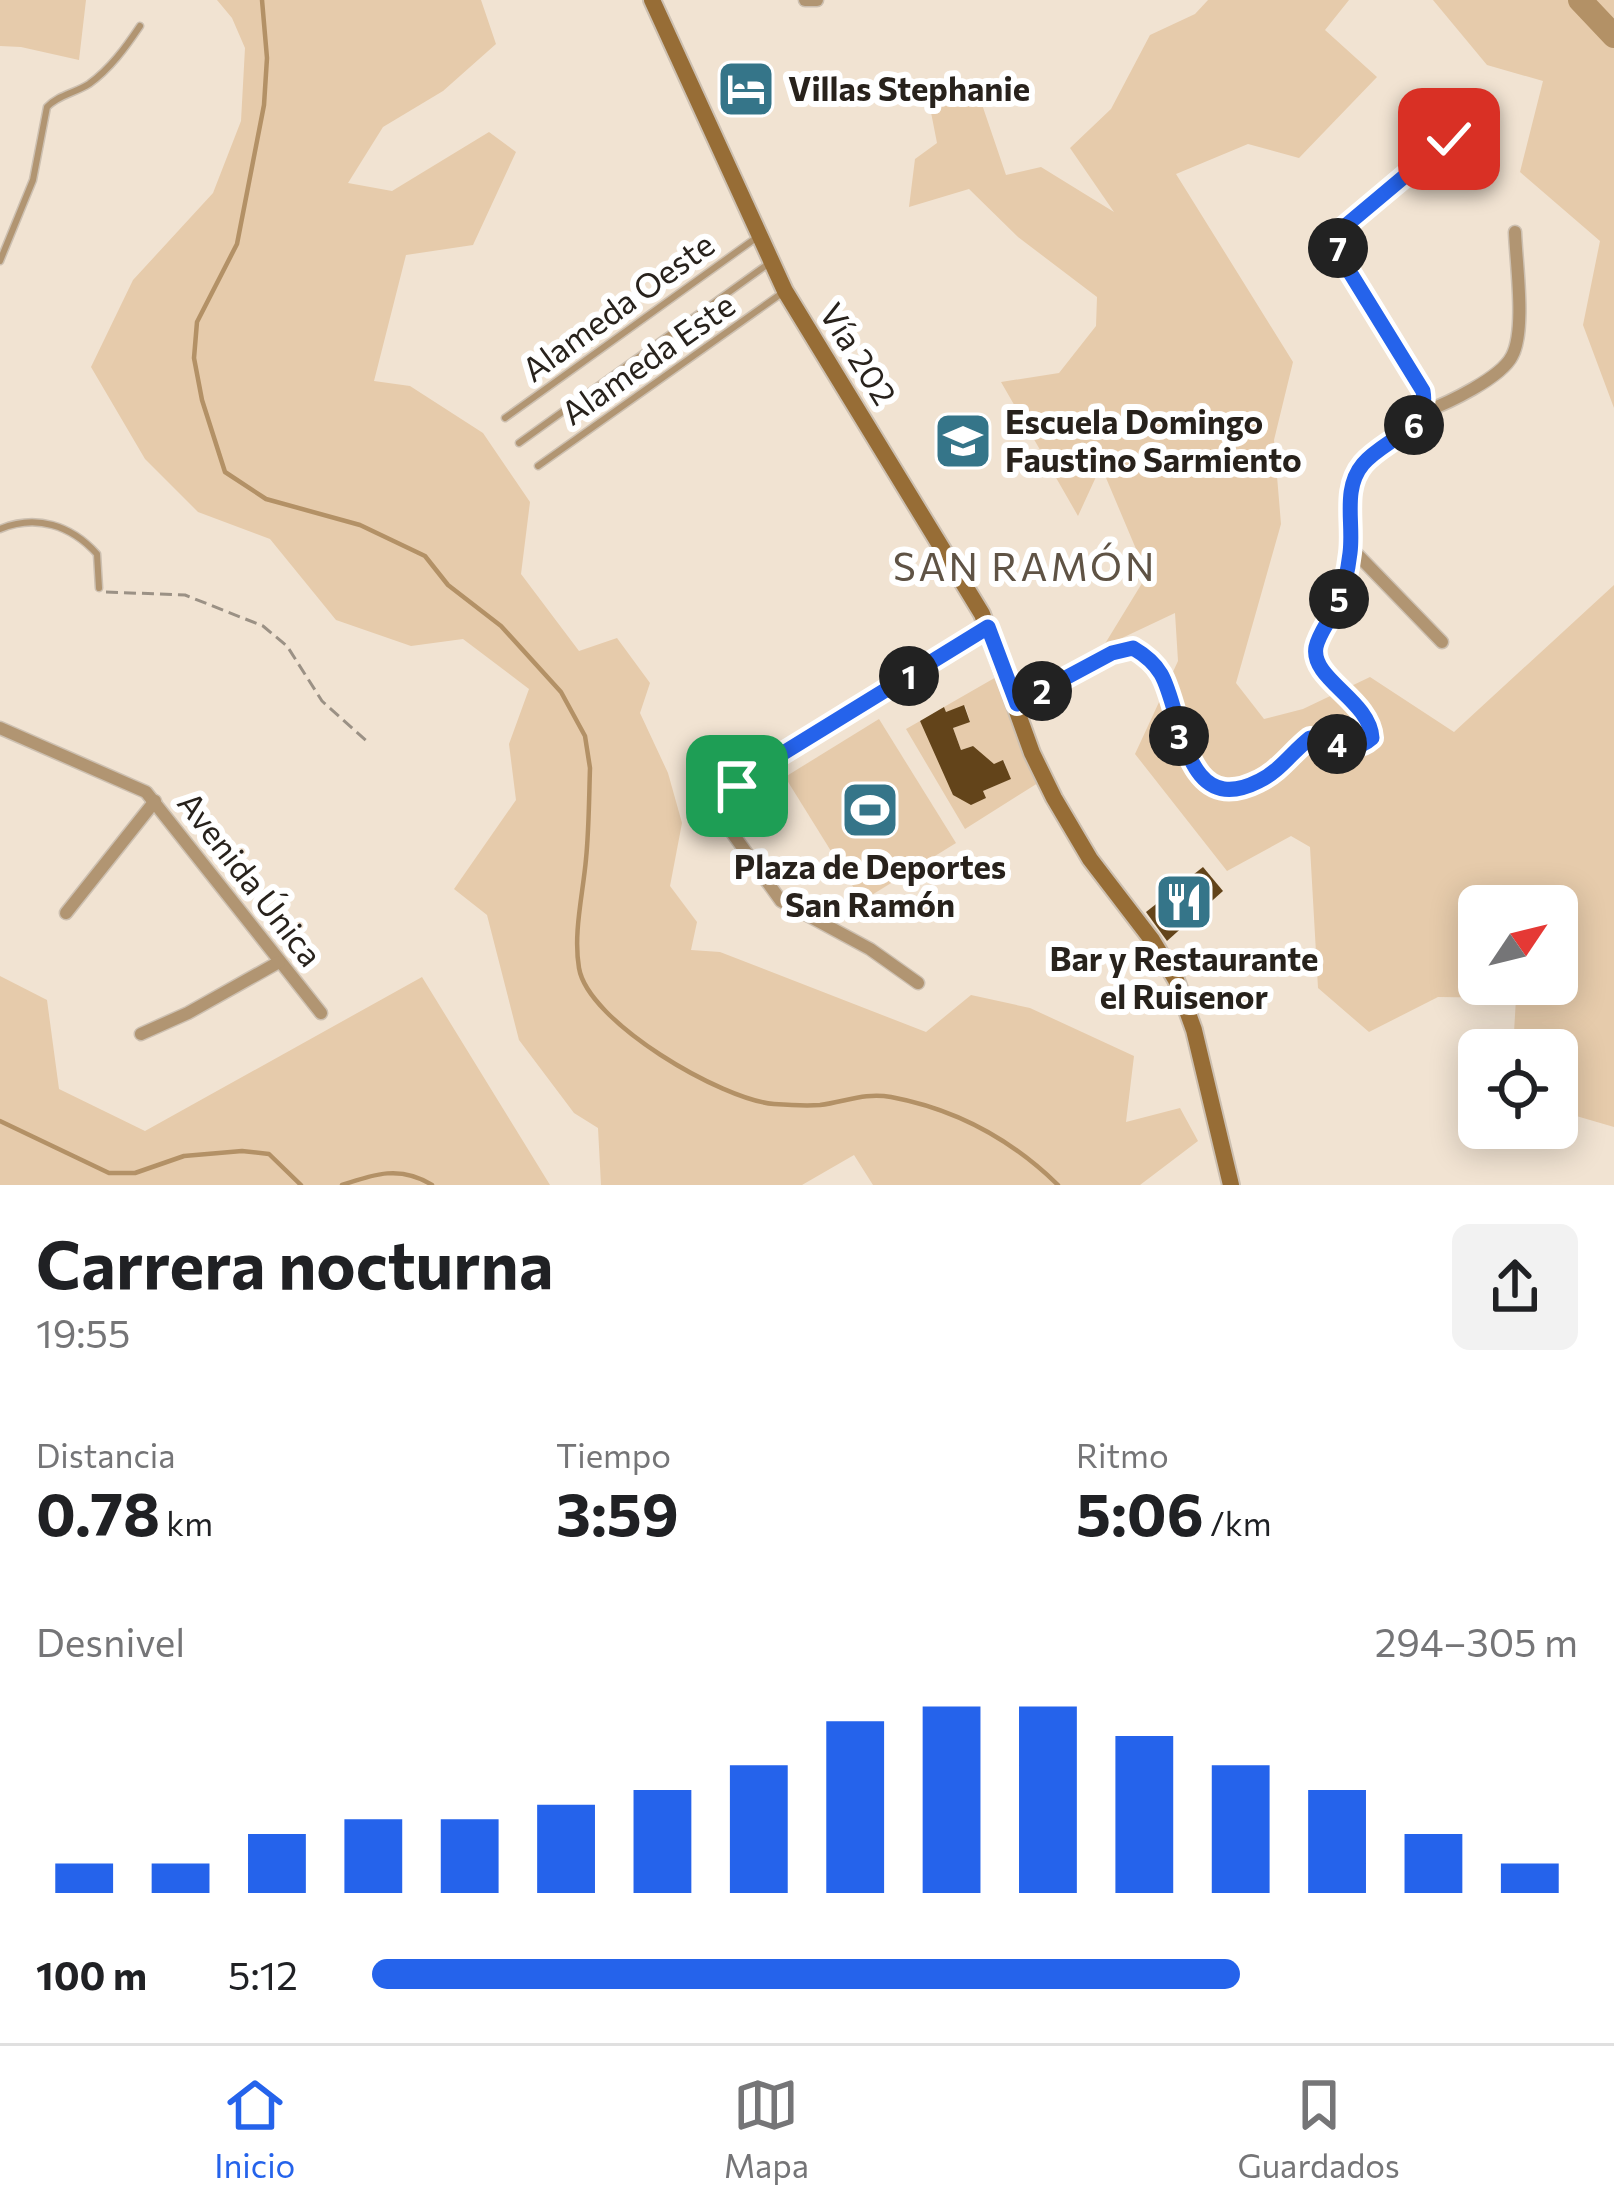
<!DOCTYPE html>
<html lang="es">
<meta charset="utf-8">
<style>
:root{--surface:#fff;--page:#f2f2f2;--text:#202124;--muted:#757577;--line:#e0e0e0;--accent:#2563eb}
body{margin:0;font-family:Commissioner,sans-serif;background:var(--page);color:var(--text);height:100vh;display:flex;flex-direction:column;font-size:45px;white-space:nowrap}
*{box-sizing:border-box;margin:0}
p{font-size:39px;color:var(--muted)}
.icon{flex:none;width:66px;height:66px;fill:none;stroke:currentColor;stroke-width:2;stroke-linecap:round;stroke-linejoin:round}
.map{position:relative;height:1185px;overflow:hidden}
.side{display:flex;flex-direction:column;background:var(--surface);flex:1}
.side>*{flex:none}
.needle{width:78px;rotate:55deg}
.tools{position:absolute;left:1458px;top:885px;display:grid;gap:24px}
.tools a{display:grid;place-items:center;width:120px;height:120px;border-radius:18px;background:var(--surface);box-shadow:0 6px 30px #0003;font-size:60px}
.pin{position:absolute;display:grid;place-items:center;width:102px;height:102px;color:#fff;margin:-51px;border-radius:24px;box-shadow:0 6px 18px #0006}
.km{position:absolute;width:60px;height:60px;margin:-30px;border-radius:50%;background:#222;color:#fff;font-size:33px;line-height:60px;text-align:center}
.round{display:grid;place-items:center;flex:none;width:126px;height:126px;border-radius:18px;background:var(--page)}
.head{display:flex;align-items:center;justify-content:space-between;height:204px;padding:0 36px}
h1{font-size:66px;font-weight:700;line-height:90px}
.stats{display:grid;grid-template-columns:repeat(3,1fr);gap:18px;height:204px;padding:12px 36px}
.stats div{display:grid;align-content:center}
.stats b{font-size:60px;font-weight:700}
.stats small{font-size:33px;font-weight:400}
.stats p{font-size:33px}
.chart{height:336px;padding:24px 36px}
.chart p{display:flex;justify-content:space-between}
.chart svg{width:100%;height:216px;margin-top:12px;stroke:var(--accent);stroke-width:6}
ul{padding:0 36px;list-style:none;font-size:39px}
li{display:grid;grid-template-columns:192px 144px 1fr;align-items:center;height:90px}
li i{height:30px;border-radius:15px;background:var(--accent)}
.dock{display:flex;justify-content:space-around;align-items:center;height:168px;border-top:3px solid var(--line);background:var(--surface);font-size:33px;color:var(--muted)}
.dock a{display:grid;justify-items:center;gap:6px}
.dock .active{color:var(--accent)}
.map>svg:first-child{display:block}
</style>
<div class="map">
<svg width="1614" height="1185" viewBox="0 0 1614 1185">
<rect width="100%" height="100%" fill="#f1e3d2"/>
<g fill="#e6cbab" fill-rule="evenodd">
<polygon points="0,0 86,0 79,60 21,47 0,46"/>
<polygon points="217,0 481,0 496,44 443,91 383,127 348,183 392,191 489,132 516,152 473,245 406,255 374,381 410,386 483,433 530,502 521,574 579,651 617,638 650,683 640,713 668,773 682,823 670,886 697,922 691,950 720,952 926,1032 971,995 1030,1008 1134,1056 1126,1122 1180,1108 1198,1141 1140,1185 873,1185 854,1155 802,1185 601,1185 598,1128 574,1113 519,1040 487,915 454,889 516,800 509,744 529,689 463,639 411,646 336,620 270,539 198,512 145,459 91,367 133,280 213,193 241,121 245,48 232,18"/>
<path d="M 1208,0 L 1349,0 L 1325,30 L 1377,77 L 1299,158 L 1248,144 L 1176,174 L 1293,362 L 1274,440 L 1281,524 L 1236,683 L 1264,719 L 1303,709 L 1370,677 L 1454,732 L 1614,585 L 1614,1127 L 1566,1113 L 1557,1102 L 1557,1050 L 1513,1050 L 1516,998 L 1438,997 L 1369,1032 L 1318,988 L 1310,847 L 1291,836 L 1227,871 L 1135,754 L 1178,661 L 1175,613 L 1103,647 L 1147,575 L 1101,466 L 1078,516 L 1001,382 L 1059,373 L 1096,326 L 1097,297 L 1018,237 L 969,189 L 909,207 L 915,159 L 937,143 L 928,97 L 973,78 L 1006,175 L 1041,167 L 1114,212 L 1070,148 L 1111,109 L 1150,35 L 1195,14 ZM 1479,906 L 1557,906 L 1557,984 L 1479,984 Z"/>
<polygon points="1433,0 1614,0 1614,408 1583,325 1600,241 1520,172 1543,81 1487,65"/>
<polygon points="998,676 1038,783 965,829 906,729 920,721 971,804 985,798 983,791 1010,779 1004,761 989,766 978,760 973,746 961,750 953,728 970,721 965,706 946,712 944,707"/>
<polygon points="879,719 956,843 862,901 785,777"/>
<polygon points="0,976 47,1000 59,1089 145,1131 422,977 550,1185 0,1185"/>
</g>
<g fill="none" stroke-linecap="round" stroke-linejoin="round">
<g stroke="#b39166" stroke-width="4.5">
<path d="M 262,0 L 267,58 L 264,105 L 237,244 L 197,322 L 194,358 L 202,400 L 225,472 L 266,499 L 360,525 L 425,556 L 448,585 L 501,626 L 561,692 L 585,736 L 590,768 C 589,798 589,829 586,859 C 583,894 573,933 579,968 C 588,1022 722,1100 774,1104 C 788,1105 805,1106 820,1105 C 845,1102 865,1092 891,1097 C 955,1109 1012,1140 1058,1185"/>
<polyline points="0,1121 109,1173 135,1173 184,1156 242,1151 269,1154 301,1185"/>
<path d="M 342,1185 C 374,1174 401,1165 432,1185"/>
</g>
<polyline stroke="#b39166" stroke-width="24" points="1580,0 1614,36"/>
</g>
<g fill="#63441a">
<polygon points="964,705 970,722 953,728 961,750 973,746 994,764 1003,760 1011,779 983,791 986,798 971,805 953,795 920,721 944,707 946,712"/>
<polygon points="1203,867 1223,891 1167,941 1146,912"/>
</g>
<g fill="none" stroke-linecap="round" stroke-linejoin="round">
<defs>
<g id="service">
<path d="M 0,261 L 33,180 L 47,107 C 58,95 75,93 89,84 C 110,69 126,47 140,26"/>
<polyline points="505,418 756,238"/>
<polyline points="519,443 768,264"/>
<polyline points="538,466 785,291"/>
<path d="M 0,529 C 36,514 71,525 97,554 L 99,588"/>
</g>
<g id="minor">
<polyline points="805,0 817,0"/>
<path d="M 1424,412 C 1448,403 1501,378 1512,356 C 1526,330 1516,263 1515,232"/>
<polyline points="1351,548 1442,642"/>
<path d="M 1017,704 L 1112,653 L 1134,648 C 1145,655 1154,662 1161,674 C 1183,713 1182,819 1260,781 C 1280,771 1292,752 1310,738 C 1335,738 1351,757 1372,738 C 1370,701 1310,679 1316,647 C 1318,633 1330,619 1336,606 C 1344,589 1348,571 1350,553 C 1354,523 1342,489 1363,464 C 1385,438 1430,430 1423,391 L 1338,253 L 1337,241 L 1343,228 L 1449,139"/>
<polyline points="0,728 146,792 321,1013"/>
<polyline points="66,913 155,801"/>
<polyline points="918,983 870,949 781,901 728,827 722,806 754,771 988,627"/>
<polyline points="141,1034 188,1013 279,962"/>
</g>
<polyline id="secondary" points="652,0 785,291 982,614 1032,753 1054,798 1090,859 1152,940 1176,980 1194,1030 1231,1185"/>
</defs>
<use href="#service" stroke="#cdc0b1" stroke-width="9"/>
<use href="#minor" stroke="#cdc0b1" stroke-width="15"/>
<use href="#secondary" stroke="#cdc0b1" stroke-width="20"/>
<polyline stroke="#9b9185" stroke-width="3" stroke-dasharray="12 6" stroke-linecap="butt" points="106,592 185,595 263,626 287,646 322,701 370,744"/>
<use href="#service" stroke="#b19572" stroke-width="6"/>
<use href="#minor" stroke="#b19572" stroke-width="12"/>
<use href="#secondary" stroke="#976d36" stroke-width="16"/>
</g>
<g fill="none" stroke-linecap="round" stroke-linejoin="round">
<defs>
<path id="route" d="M 737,786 L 754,771 L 988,627 L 1017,704 L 1112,653 L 1133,648 C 1145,655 1154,662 1161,674 C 1183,712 1182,820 1259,781 C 1280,771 1292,752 1310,738 C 1335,738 1351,757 1372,738 C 1370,700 1310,679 1316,647 C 1319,633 1331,619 1336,606 C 1344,589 1348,571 1350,553 C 1354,523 1342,489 1363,464 C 1385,438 1430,430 1423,391 L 1338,253 L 1337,241 L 1343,228 L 1449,139"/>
</defs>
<use href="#route" stroke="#fff" stroke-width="24"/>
<use href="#route" stroke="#2563eb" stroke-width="15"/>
</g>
<defs>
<symbol id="hotel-square" viewBox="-11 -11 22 22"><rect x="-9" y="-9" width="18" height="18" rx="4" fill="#357589" stroke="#fff"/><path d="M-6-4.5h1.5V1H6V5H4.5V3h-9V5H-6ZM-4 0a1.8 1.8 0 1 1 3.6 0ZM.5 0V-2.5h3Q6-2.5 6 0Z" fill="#fff"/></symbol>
<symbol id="school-square" viewBox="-11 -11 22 22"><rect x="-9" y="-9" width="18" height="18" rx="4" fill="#357589" stroke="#fff"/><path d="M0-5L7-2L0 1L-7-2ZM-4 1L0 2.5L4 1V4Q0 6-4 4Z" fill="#fff"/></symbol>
<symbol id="stadium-square" viewBox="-11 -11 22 22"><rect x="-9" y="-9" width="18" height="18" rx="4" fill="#357589" stroke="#fff"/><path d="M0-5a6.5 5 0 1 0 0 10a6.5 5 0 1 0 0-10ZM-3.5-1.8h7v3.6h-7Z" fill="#fff"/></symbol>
<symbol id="restaurant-square" viewBox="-11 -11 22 22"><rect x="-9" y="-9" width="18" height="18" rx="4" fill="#357589" stroke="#fff"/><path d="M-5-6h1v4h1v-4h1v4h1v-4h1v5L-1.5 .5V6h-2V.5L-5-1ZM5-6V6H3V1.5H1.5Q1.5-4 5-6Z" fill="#fff"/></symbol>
</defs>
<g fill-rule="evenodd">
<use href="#hotel-square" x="713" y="56" width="66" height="66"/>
<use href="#school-square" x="930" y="408" width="66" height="66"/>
<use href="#stadium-square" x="837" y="777" width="66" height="66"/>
<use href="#restaurant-square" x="1151" y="869" width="66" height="66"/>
</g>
<g text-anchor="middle" stroke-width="12" stroke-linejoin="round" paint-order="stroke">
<g font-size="33" font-weight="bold" fill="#28221c" stroke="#fff" text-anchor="start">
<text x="788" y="101">Villas Stephanie</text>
<text x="1005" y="434">Escuela Domingo<tspan x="1005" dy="38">Faustino Sarmiento</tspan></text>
<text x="870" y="879" text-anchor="middle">Plaza de Deportes<tspan x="870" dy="38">San Ramón</tspan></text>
<text x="1184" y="971" text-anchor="middle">Bar y Restaurante<tspan x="1184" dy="38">el Ruisenor</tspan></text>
</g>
<g font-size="33" fill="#28221c" stroke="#fff">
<text transform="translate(618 307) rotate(-36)" y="12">Alameda Oeste</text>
<text transform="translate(858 354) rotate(58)" y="12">Vía 202</text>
<text transform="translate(648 359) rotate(-35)" y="12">Alameda Este</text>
<text transform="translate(250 879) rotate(52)" y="12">Avenida Única</text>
</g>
<g font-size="39" letter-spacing="3" fill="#5f5345" stroke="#fff">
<text x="1025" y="581">SAN RAMÓN</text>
</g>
</g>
</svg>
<div class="tools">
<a><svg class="needle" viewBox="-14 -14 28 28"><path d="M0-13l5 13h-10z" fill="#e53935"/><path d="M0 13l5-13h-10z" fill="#757577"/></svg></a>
<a><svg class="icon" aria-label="locate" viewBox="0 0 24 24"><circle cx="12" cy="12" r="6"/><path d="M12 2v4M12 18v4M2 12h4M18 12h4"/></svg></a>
</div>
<div class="pin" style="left:737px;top:786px;background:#1e9e55"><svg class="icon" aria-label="arrive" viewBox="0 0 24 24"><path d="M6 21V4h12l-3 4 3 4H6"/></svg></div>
<div class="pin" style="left:1449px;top:139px;background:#d93025"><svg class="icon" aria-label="check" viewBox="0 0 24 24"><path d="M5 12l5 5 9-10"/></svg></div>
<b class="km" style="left:909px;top:676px">1</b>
<b class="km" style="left:1042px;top:691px">2</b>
<b class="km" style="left:1179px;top:736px">3</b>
<b class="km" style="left:1337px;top:744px">4</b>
<b class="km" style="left:1339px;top:599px">5</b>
<b class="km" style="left:1414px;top:425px">6</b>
<b class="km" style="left:1338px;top:248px">7</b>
</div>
<section class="side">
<div class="head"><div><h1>Carrera nocturna</h1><p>19:55</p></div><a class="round"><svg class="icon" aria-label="share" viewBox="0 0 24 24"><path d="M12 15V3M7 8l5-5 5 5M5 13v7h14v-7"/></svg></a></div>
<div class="stats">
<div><p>Distancia</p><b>0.78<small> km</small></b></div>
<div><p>Tiempo</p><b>3:59</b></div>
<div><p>Ritmo</p><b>5:06<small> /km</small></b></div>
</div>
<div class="chart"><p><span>Desnivel</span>294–305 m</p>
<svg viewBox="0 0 160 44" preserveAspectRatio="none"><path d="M5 44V38M15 44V38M25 44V32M35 44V29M45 44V29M55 44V26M65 44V23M75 44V18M85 44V9M95 44V6M105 44V6M115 44V12M125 44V18M135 44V23M145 44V32M155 44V38"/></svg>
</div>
<ul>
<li><b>100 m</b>5:12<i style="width:72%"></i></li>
</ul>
</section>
<nav class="dock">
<a class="active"><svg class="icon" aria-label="home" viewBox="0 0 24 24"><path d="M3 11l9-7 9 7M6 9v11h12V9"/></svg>Inicio</a>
<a><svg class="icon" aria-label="map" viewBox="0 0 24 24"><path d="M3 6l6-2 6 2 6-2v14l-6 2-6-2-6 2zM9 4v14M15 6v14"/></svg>Mapa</a>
<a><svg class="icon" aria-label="saved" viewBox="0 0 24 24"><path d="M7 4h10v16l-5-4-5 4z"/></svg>Guardados</a>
</nav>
